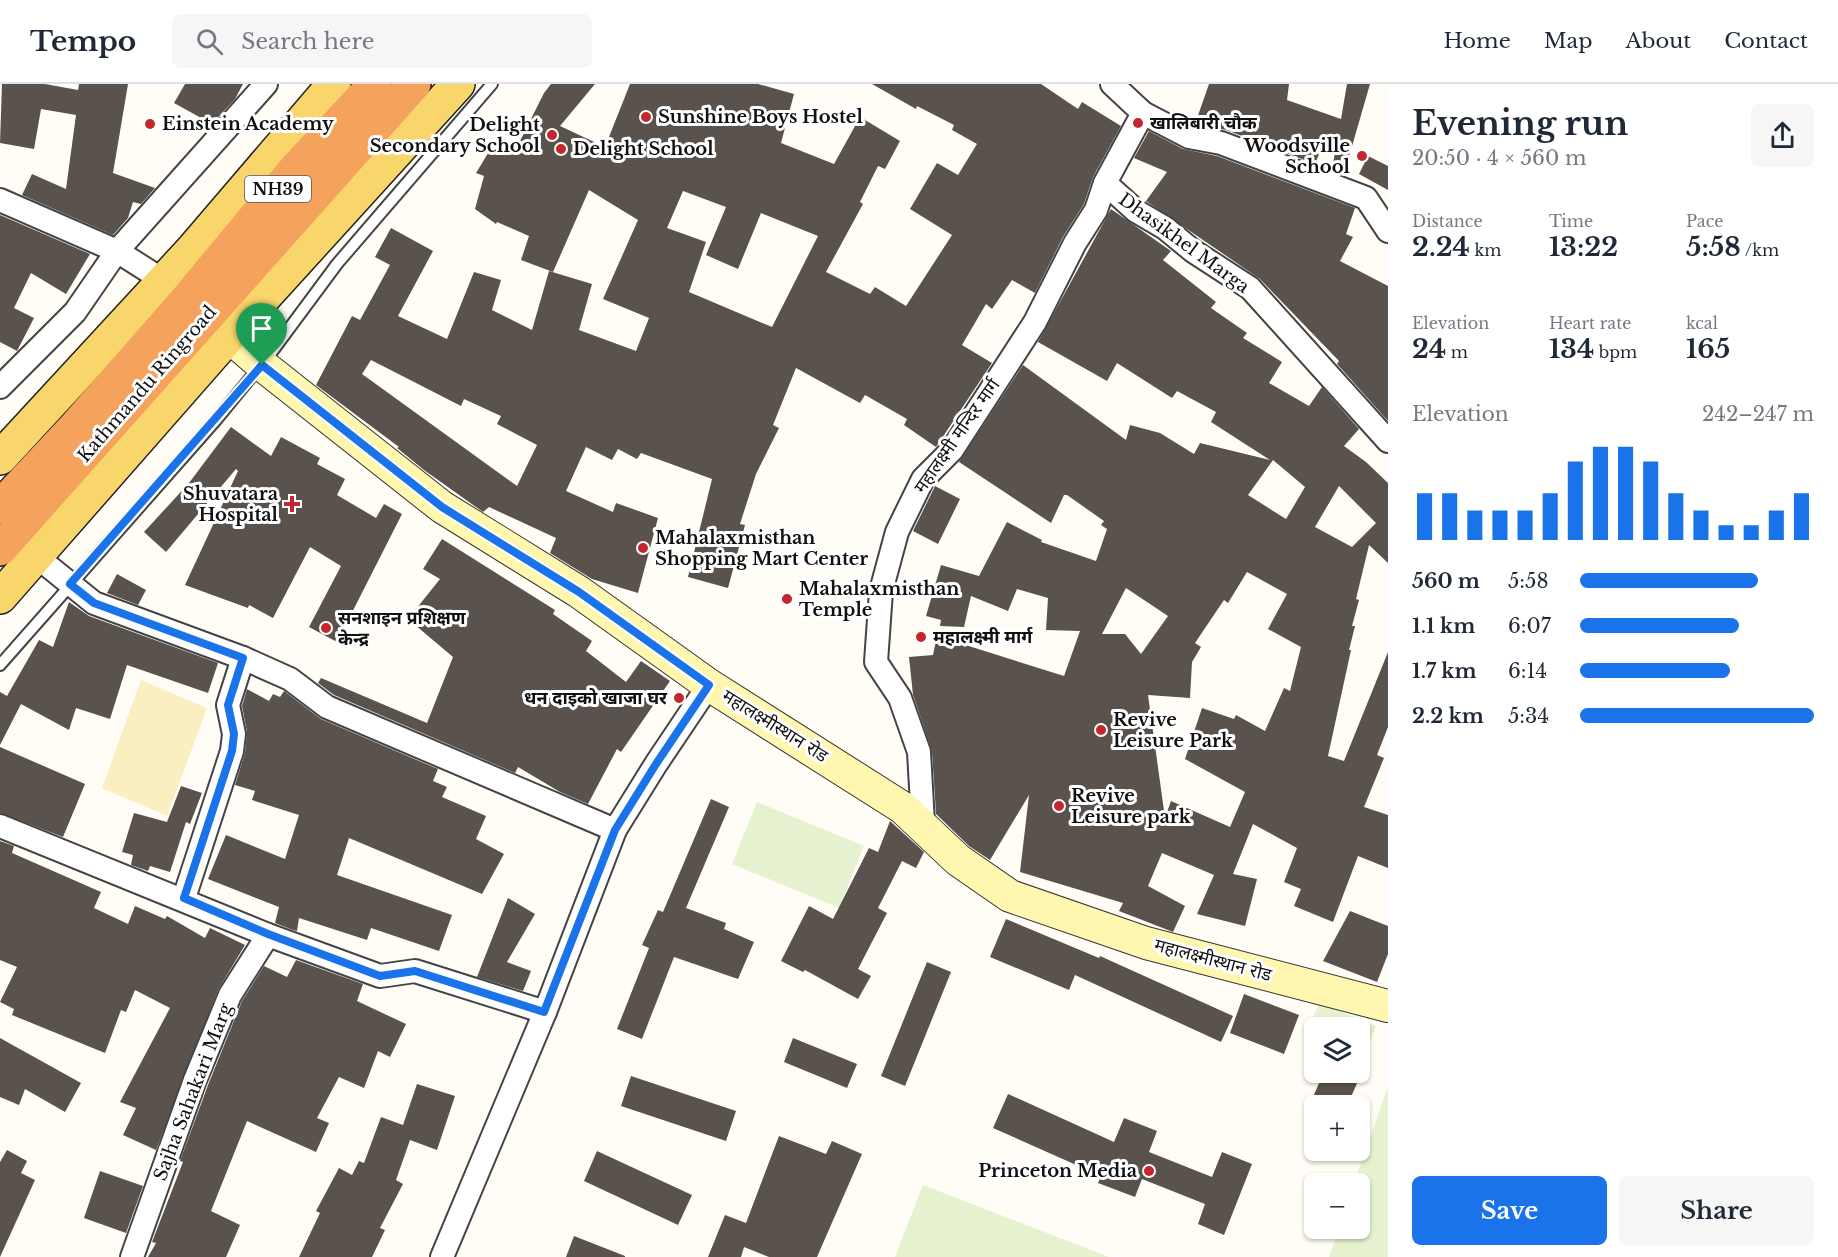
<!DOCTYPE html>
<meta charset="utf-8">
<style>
:root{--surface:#fff;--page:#f6f6f7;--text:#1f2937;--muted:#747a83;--line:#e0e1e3;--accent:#1a73e8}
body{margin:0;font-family:"Libre Baskerville","Noto Sans Devanagari",serif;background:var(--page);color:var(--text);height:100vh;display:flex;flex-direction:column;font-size:22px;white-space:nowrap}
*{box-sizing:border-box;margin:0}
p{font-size:20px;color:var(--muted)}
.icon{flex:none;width:33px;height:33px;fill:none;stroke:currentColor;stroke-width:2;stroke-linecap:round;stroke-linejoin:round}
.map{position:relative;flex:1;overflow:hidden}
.details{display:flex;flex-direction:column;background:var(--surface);width:450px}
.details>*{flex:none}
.buttons{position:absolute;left:1304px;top:933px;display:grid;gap:12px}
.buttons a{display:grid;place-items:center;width:66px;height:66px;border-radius:9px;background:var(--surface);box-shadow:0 2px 4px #0004;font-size:30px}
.pin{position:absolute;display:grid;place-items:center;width:51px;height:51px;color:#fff;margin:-62px -26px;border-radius:50% 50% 50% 0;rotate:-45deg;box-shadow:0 0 6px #0007}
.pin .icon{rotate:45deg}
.round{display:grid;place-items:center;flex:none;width:63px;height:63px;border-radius:9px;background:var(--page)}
.overview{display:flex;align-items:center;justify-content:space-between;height:102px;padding:0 24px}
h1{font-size:33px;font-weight:800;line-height:45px}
.figures{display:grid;grid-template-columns:repeat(3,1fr);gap:9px;height:102px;padding:6px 24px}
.figures div{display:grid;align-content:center}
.figures b{font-size:26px;font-weight:800}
.figures small{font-size:16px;font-weight:400}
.figures p{font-size:16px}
.chart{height:168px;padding:12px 24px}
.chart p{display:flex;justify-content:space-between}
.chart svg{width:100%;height:108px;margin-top:6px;stroke:var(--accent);stroke-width:6}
.primary-button{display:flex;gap:12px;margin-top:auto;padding:12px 24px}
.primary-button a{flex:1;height:69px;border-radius:9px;background:var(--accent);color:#fff;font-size:24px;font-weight:800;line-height:69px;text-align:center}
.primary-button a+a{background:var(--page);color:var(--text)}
ul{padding:0 24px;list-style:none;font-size:20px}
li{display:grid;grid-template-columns:96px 72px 1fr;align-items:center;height:45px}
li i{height:15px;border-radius:8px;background:var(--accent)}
header{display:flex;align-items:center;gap:36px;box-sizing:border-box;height:84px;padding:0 30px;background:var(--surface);border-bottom:2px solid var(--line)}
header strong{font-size:28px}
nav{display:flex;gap:33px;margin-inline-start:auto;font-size:21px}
.search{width:420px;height:54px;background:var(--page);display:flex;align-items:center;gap:15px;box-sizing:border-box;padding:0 21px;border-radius:9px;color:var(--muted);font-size:22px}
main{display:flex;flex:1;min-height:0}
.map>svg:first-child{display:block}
</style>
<header>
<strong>Tempo</strong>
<div class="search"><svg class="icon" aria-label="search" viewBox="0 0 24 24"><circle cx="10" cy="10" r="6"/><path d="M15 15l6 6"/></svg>Search here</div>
<nav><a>Home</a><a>Map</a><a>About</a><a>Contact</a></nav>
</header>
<main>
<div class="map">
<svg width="1388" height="1173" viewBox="0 0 1388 1173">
<rect width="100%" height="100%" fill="#fffdf5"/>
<polygon fill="#fbeec1" points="141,596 207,624 167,732 102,704"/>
<g fill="#e6f2cf">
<polygon points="757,718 864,762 839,824 732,780"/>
<polygon points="1319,919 1376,942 1361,980 1359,944 1314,944 1314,961 1304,957"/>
<polygon points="1388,1003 1388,1173 1329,1173 1339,1145 1359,1144 1359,1100 1354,1099"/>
<polygon points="923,1101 1109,1173 895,1173"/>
</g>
<g fill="#5a524d" fill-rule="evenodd">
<polygon points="2,0 45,0 78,6 79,0 128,0 113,89 155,104 141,120 133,118 128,134 113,151 22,111 32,90 66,105 76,31 41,25 34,65 0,59"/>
<polygon points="185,0 243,0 235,15 212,40 174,19"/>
<path d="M 551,0 L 595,0 L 560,42 L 605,63 L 630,0 L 758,0 L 794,10 L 781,59 L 834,80 L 860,33 L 900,57 L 885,85 L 878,82 L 860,118 L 863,120 L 826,188 L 870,210 L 875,203 L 906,222 L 952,151 L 910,125 L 937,79 L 958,91 L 977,60 L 952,46 L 954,41 L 917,22 L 916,25 L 872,0 L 1041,0 L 1078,25 L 1082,18 L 1121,42 L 1093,93 L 1084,120 L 1063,153 L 1035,209 L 1012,196 L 992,225 L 986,220 L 962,261 L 992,279 L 936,363 L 904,341 L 907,335 L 865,311 L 860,319 L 796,284 L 773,341 L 779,344 L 756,390 L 740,440 L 745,441 L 728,504 L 688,493 L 712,395 L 641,369 L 637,375 L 618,365 L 612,376 L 586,363 L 566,407 L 613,428 L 616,419 L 658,434 L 638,509 L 592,495 L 550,469 L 556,454 L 489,423 L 483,428 L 424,386 L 397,364 L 399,363 L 316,301 L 352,232 L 360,236 L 390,181 L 375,173 L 391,144 L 433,167 L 398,232 L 447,255 L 474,188 L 501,196 L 492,226 L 532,246 L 549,187 L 592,200 L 579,246 L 636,267 L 649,234 L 603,215 L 638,136 L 589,106 L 553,188 L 521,176 L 529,152 L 497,138 L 496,140 L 475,125 L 484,92 L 476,89 L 499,51 L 517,63 L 544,9 ZM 683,107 L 726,123 L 706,171 L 738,185 L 761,129 L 818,152 L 772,243 L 689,208 L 706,158 L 667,144 ZM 371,276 L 461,322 L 464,315 L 501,332 L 497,340 L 537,361 L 517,402 L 362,290 Z"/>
<polygon points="1209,0 1289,0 1287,16 1341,35 1347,0 1370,0 1346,83 1333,80 1335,68 1322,63 1315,80 1226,46 1195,40"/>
<polygon points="1149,47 1183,65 1217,72 1355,124 1346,150 1353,153 1340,177 1388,202 1388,337 1337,280 1339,277 1260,195 1146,117 1167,88 1134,74"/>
<polygon points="1368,72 1388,82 1388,106 1359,90"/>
<path d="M 1111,125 L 1171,167 L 1163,176 L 1216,218 L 1211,224 L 1247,249 L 1243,254 L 1282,278 L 1269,299 L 1309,322 L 1322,303 L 1359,345 L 1344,362 L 1366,378 L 1388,399 L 1388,479 L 1369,461 L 1356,515 L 1359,516 L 1352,542 L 1355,542 L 1349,566 L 1351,566 L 1328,672 L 1344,677 L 1388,568 L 1388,643 L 1377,671 L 1384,674 L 1364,723 L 1388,731 L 1388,784 L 1358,772 L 1333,838 L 1294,822 L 1301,805 L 1284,798 L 1297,764 L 1253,740 L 1233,790 L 1257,795 L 1245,842 L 1197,830 L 1214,791 L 1162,769 L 1148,802 L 1185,822 L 1173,848 L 1119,827 L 1123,819 L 1020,788 L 1029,711 L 990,776 L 969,762 L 936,730 L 932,667 L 913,611 L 909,573 L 933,571 L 937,552 L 1064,592 L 1080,547 L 1046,546 L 1048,514 L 1017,505 L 1008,527 L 971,512 L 964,543 L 940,542 L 941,536 L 926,532 L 941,481 L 979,492 L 1007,438 L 1042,456 L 1041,458 L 1096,477 L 1107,445 L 1101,441 L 1104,437 L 1067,411 L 1064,411 L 1051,439 L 959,378 L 1023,281 L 1126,356 L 1130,341 L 1160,349 L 1194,370 L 1200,359 L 1270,376 L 1211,338 L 1216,328 L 1177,307 L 1172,314 L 1117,279 L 1107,297 L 1038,258 ZM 1273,376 L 1305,403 L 1286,435 L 1248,411 ZM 1339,402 L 1376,439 L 1352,463 L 1315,443 ZM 1247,488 L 1287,510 L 1268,545 L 1301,563 L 1290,607 L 1284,604 L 1265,647 L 1236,631 L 1234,635 L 1202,624 L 1185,675 L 1245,708 L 1230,743 L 1171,717 L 1165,734 L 1148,611 L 1190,614 L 1192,578 L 1201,563 L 1195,559 L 1224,516 L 1228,519 ZM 1126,504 L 1168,532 L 1141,570 L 1125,550 L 1102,550 Z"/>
<polygon points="0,131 90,170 66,210 31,189 14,224 34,234 17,267 0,258"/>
<polygon points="231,343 271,372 281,353 320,374 317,380 345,395 337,411 376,434 384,420 402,430 337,558 309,543 341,482 310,463 273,534 249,521 248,524 185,501 238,387 236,385 166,468 144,448 189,399"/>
<polygon points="935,402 960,415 938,460 913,447"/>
<polygon points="442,455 555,526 553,530 592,557 586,567 626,598 641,577 670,597 621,668 617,665 588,720 560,708 518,683 515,689 334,611 318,599 321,594 427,639 453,573 408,535 440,495 423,485"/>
<polygon points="117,490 146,506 138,521 107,509"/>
<polygon points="69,518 89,532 218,579 208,609 127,581 110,635 76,624 69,646 21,620 0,661 0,608 7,612 39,556 53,563"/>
<polygon points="247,605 269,617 273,610 280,613 284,607 321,635 438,685 433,697 447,703 442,713 486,732 476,755 504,770 482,810 349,754 337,791 452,831 439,867 371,844 367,856 299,834 297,847 293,846 275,839 279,823 208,795 226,751 285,775 299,731 252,716 255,707 235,701 245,669 247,648 242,622"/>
<polygon points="0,663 85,700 63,753 0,729"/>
<polygon points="181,702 202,709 190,740 186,738 170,788 150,782 148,787 131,781 133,771 122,768 134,729 167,738"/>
<polygon points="711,715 729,723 686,824 726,839 724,845 754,858 738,895 674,873 642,955 617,945 649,864 642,861 658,826 663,828"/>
<polygon points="890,737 924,768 916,784 902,777 878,824 887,829 858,885 871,892 858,915 805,886 803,888 781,877 809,822 833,835 869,764 878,768"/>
<polygon points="0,757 14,762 12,769 101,808 94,824 128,840 135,822 165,835 167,832 205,854 210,844 245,861 218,906 156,1066 123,1051 136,1024 120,1018 170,924 135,906 126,928 121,926 105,969 12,931 14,925 0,918 17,883 0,876"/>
<polygon points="508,814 535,830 507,878 531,887 523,907 477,893"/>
<polygon points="1350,827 1388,842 1388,870 1377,898 1323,877"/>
<polygon points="1006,835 1099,874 1100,872 1233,932 1221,958 1075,891 1069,906 990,873"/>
<polygon points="296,876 363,900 357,917 406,940 390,973 378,967 364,1004 339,993 317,1034 329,1039 316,1068 247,1037 211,1127 240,1141 226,1173 148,1173 156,1159 152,1158 183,1078 180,1077 208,1001 242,917 264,882 287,893"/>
<polygon points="927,878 951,888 905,1002 881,992"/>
<polygon points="1244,910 1299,931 1284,970 1230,949"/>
<polygon points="0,954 81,999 65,1028 25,1005 19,1021 0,1013"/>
<polygon points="793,954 857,980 847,1004 784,978"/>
<polygon points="1324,988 1339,988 1358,997 1347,1022 1309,1022"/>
<polygon points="631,992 736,1027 726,1057 621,1022"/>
<polygon points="417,1000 455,1012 437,1066 410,1056 396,1096 403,1100 380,1144 385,1146 372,1173 299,1173 320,1129 316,1127 339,1084 352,1091 359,1077 364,1079 381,1033 403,1041"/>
<polygon points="1008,1010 1114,1058 1124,1034 1157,1047 1149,1068 1212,1093 1222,1068 1252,1080 1224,1151 1198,1140 1205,1120 1142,1095 1135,1113 1098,1099 1101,1092 993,1044"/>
<polygon points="779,1052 826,1070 832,1057 862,1070 817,1173 769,1173 744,1163 741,1173 708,1173 725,1131 746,1139"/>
<polygon points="7,1066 27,1077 21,1089 35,1096 0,1173 0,1078"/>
<polygon points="597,1067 692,1111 678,1141 584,1097"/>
<polygon points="100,1087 143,1102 126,1149 84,1134"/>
<polygon points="574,1152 625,1172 625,1173 566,1173"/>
</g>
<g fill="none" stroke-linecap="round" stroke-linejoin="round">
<defs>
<polyline id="lane" points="0,581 216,336 271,269 337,180 492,0"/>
<g id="street">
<polyline points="1112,0 1143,29 1105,99 1136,127 1165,144 1193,167 1250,204 1388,357"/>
<polyline points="1143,29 1189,53 1221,59 1366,114 1388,147"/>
<polyline points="0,116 117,167 164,197"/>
<polyline points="0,303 75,228 117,167 266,0"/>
<polyline points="37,473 94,519 243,574 290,595 327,623 615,746"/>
<polyline points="0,742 268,851 380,892 415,887 545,928"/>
<polyline points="930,749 923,739 919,668 900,614 876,578 881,507 897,448 923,395 952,366 1035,238 1075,159 1096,126 1105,99"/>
<polyline points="184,814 232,667 234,650 228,621 243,574"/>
<polyline points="132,1173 195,996 230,911 268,851"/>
<polyline points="442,1173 545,928 615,746 656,680 709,601"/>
</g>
<polyline id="secondary" points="210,236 262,281 442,423 579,508 709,601 903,724 958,776 1010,812 1146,859 1388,922"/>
<g id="primary">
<polyline points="0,374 193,165 334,0"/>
<polyline points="0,513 237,243 458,0"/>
</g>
<g id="highway">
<polyline points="0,423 74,344 187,215 296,84 375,0"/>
<polyline points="0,465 414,0"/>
</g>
</defs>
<use href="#lane" stroke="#444" stroke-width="14"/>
<use href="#street" stroke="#444" stroke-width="26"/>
<use href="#secondary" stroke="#333" stroke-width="34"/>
<use href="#primary" stroke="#222" stroke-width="36"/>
<use href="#highway" stroke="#222" stroke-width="36"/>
<use href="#lane" stroke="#fff" stroke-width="10"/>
<use href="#street" stroke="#fff" stroke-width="22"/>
<use href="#secondary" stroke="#fff6b0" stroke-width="32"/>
<use href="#primary" stroke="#f9d66b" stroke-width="33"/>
<use href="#highway" stroke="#f5a25d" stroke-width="33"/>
</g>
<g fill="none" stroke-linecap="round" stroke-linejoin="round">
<defs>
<polygon id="route" points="262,281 442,423 579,508 709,601 656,680 615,746 544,928 415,887 380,892 268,850 184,814 232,667 234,650 228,621 243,574 94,519 70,500"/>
</defs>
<use href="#route" stroke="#fff" stroke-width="12"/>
<use href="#route" stroke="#1a73e8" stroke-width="8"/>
</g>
<g fill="#c4262e" stroke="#fff" stroke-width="2">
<circle cx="646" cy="33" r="6"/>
<circle cx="1138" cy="39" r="6"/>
<circle cx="150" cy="40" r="6"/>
<circle cx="552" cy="51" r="6"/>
<circle cx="561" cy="65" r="6"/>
<circle cx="1362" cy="72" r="6"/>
<path d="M289 411h6v6h6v6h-6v6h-6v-6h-6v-6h6z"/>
<circle cx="643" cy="464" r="6"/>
<circle cx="787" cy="515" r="6"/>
<circle cx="326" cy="544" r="6"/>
<circle cx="921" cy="553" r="6"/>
<circle cx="679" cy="614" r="6"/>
<circle cx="1101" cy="646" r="6"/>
<circle cx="1059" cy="722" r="6"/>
<circle cx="1149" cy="1087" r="6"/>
</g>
<g text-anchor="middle" stroke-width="6" stroke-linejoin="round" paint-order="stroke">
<rect fill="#fff" stroke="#585858" stroke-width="1.5" x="245" y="92" width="66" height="26" rx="4.5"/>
<g font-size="16" font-weight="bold" fill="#111">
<text x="278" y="111">NH39</text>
</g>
<g font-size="18" font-weight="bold" fill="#111" stroke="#fff" text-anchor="start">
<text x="658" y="39">Sunshine Boys Hostel</text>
<text x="1150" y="45">खालिबारी चौक</text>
<text x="162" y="46">Einstein Academy</text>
<text x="540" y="47" text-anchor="end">Delight<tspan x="540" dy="21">Secondary School</tspan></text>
<text x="1350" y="68" text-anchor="end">Woodsville<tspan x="1350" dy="21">School</tspan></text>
<text x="573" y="71">Delight School</text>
<text x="278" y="416" text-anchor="end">Shuvatara<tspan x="278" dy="21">Hospital</tspan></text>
<text x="655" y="460">Mahalaxmisthan<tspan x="655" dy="21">Shopping Mart Center</tspan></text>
<text x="799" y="511">Mahalaxmisthan<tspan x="799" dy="21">Temple</tspan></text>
<text x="338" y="540">सनशाइन प्रशिक्षण<tspan x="338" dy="21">केन्द्र</tspan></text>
<text x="933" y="559">महालक्ष्मी मार्ग</text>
<text x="667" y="620" text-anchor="end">धन दाइको खाजा घर</text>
<text x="1113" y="642">Revive<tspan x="1113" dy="21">Leisure Park</tspan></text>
<text x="1071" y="718">Revive<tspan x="1071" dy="21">Leisure park</tspan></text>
<text x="1137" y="1093" text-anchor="end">Princeton Media</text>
</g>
<g font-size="18" fill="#111" stroke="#fff">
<text transform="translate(1184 159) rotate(36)" y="6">Dhasikhel Marga</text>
<text transform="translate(147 300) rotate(-49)" y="6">Kathmandu Ringroad</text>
<text transform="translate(957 352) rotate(-55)" y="6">महालक्ष्मी मन्दिर मार्ग</text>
<text transform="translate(775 642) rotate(32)" y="6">महालक्ष्मीस्थान रोड</text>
<text transform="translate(1213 876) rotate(15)" y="6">महालक्ष्मीस्थान रोड</text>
<text transform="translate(193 1008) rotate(-69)" y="6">Sajha Sahakari Marg</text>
</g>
</g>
</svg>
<div class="buttons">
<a><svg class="icon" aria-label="layers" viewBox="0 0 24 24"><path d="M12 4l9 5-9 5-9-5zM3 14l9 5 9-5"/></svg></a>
<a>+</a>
<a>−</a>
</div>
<div class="pin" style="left:262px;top:281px;background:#1e9e55"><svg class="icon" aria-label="arrive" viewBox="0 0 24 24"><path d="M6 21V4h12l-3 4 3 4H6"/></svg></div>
</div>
<section class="details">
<div class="overview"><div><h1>Evening run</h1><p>20:50 · 4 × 560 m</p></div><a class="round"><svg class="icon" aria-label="share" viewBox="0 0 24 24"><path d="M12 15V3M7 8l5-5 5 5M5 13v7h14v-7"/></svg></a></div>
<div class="figures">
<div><p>Distance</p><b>2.24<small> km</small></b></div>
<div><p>Time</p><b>13:22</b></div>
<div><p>Pace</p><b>5:58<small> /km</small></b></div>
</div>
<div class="figures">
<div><p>Elevation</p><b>24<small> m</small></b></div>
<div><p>Heart rate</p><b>134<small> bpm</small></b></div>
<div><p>kcal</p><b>165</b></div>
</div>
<div class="chart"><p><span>Elevation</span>242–247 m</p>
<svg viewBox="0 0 160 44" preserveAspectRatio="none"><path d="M5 44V25M15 44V25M25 44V32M35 44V32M45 44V32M55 44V25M65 44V12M75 44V6M85 44V6M95 44V12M105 44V25M115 44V32M125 44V38M135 44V38M145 44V32M155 44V25"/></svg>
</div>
<ul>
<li><b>560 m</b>5:58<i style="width:76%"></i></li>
<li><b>1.1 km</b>6:07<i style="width:68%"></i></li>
<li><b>1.7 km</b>6:14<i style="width:64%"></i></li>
<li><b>2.2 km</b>5:34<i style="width:100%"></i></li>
</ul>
<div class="primary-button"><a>Save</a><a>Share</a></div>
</section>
</main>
